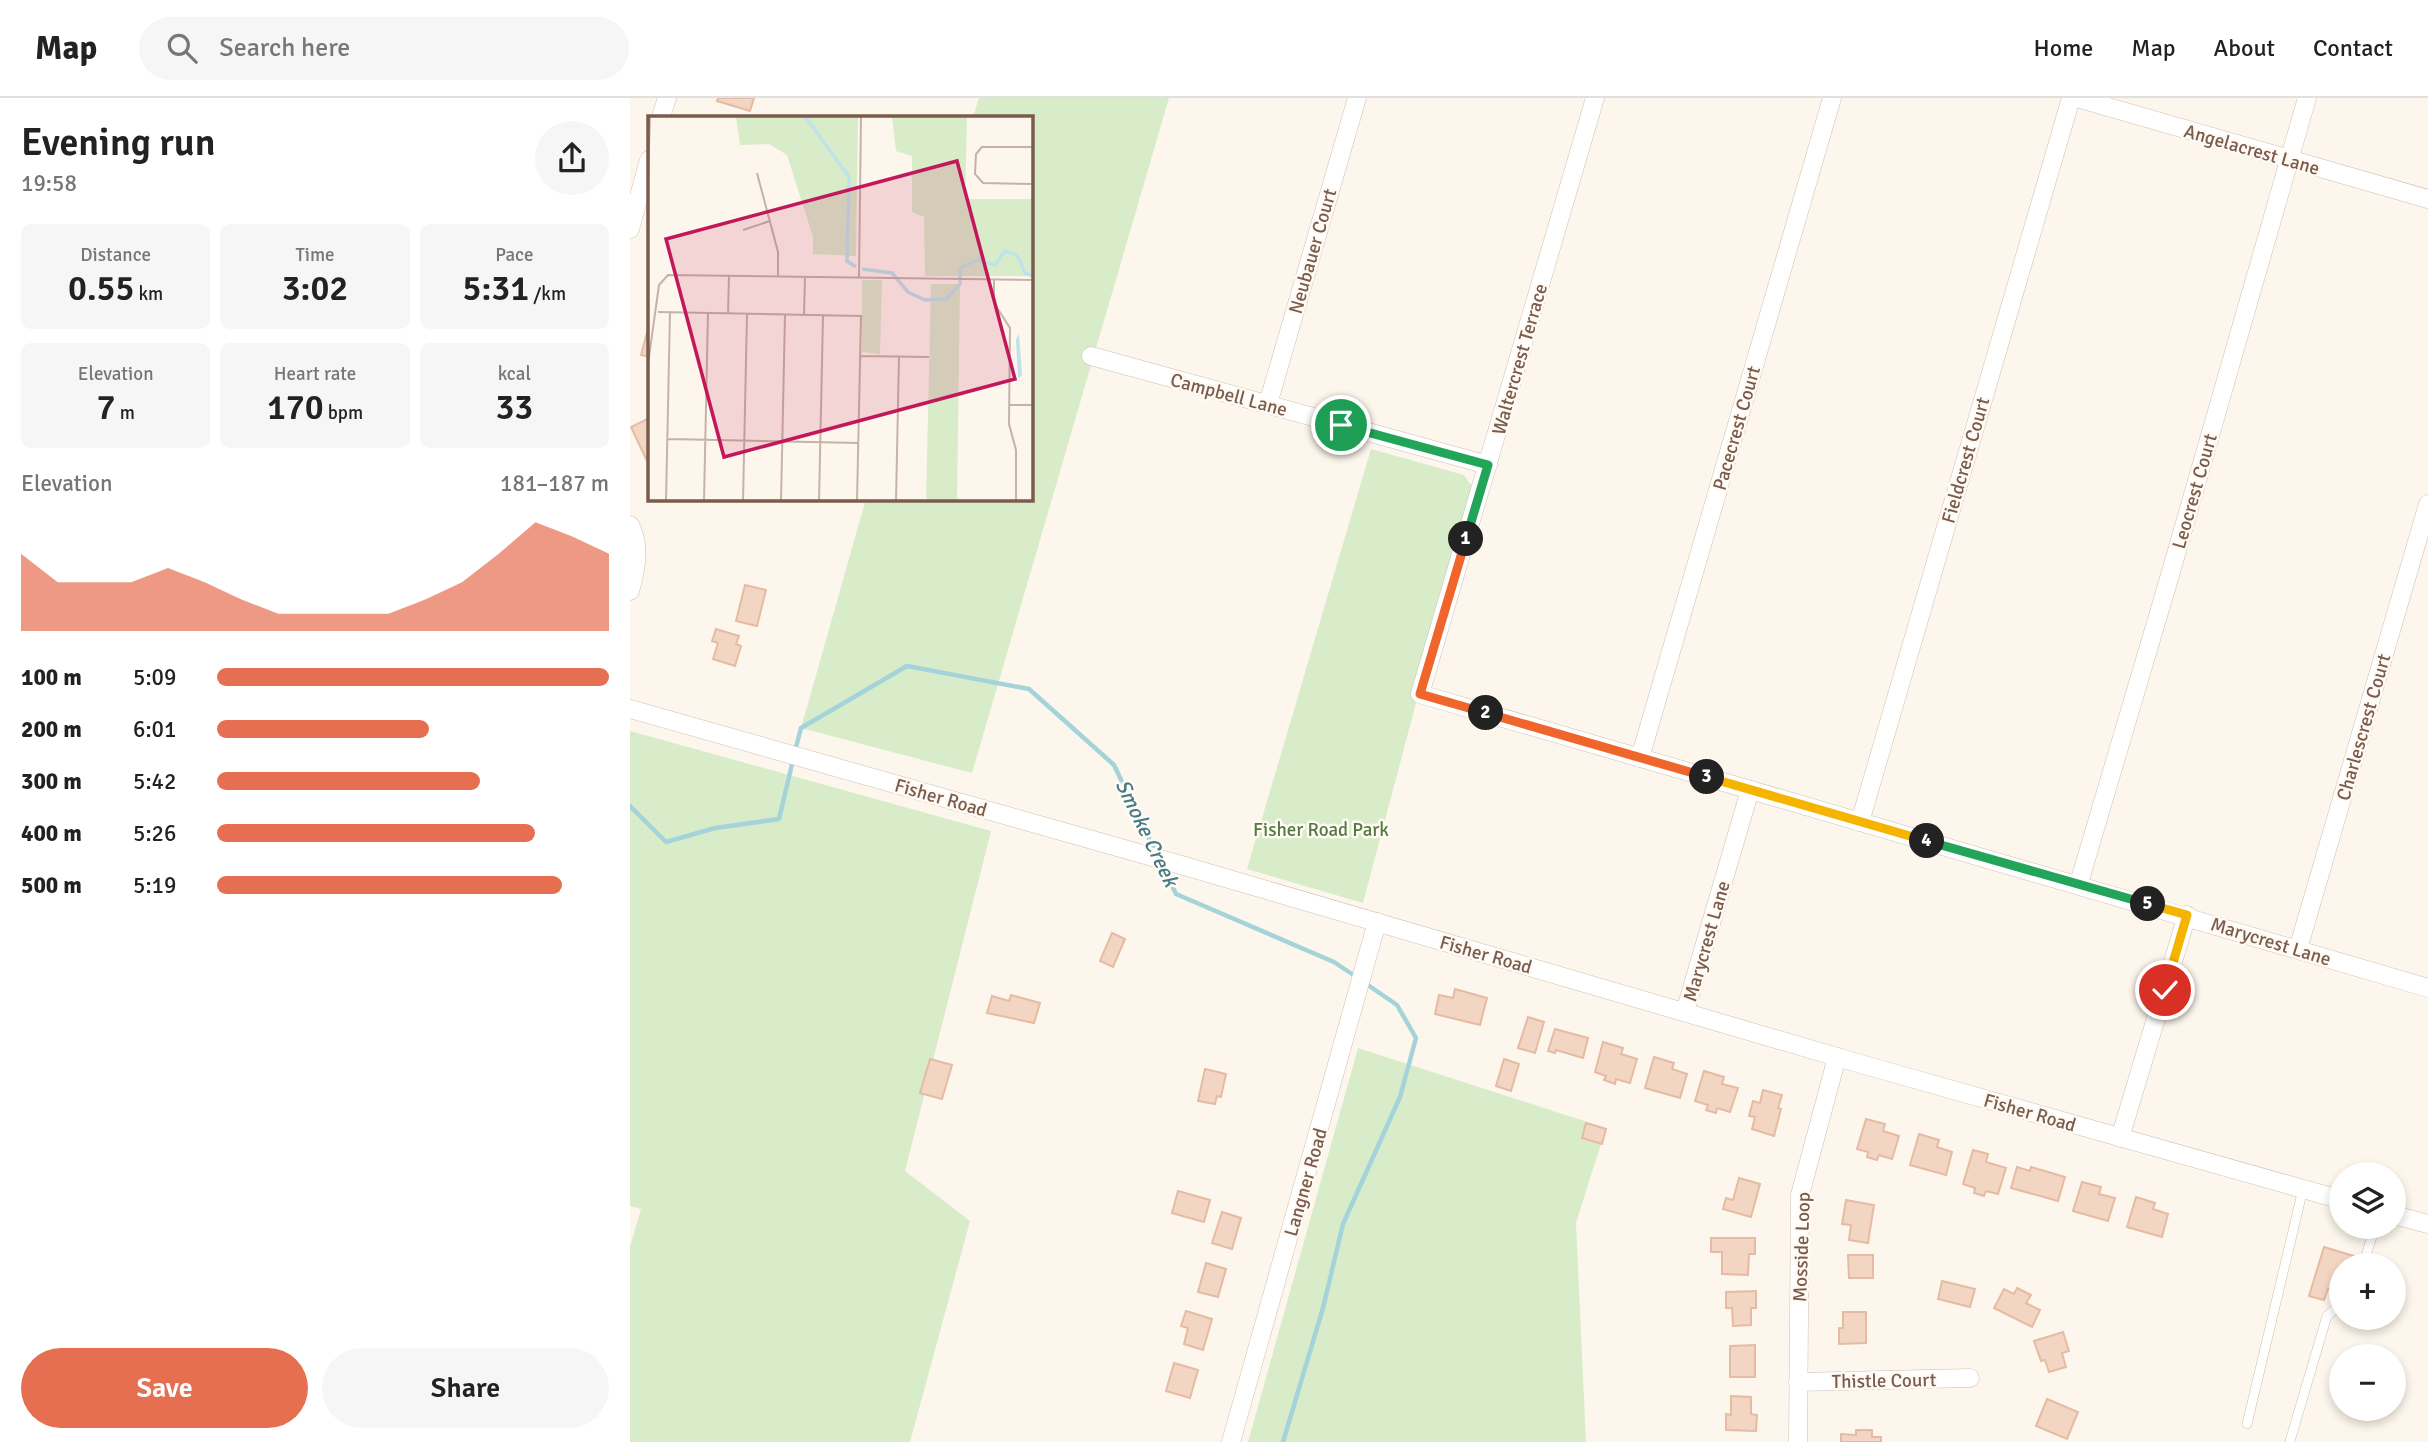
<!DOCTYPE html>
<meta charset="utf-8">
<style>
:root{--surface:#fff;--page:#f6f6f6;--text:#222;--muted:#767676;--line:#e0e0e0;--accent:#e76f51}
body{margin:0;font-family:Signika,sans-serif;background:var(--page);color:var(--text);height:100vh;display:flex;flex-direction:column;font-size:26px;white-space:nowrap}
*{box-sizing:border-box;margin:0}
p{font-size:23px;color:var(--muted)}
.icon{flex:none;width:38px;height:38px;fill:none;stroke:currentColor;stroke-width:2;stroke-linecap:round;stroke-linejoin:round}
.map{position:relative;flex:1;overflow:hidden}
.side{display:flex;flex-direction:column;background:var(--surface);width:630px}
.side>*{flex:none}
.tools{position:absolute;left:1699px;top:1064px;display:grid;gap:14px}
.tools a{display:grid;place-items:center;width:77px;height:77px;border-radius:50%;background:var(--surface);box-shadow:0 4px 10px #0003;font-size:35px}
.pin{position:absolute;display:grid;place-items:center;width:60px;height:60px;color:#fff;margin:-30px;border:4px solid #fff;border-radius:50%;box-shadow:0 2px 7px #0007}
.km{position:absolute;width:35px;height:35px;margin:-18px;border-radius:50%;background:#222;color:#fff;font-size:19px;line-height:35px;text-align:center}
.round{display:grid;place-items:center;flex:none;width:74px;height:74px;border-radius:37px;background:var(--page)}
.headline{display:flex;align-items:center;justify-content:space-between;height:119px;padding:0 21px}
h1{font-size:38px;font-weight:600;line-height:52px}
.figures{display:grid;grid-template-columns:repeat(3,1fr);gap:10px;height:119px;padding:7px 21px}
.figures div{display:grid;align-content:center;border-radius:10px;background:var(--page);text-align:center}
.figures b{font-size:35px;font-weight:600}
.figures small{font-size:19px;font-weight:400}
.figures p{font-size:19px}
.chart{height:196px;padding:14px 21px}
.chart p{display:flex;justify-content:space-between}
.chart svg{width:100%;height:126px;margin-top:7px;fill:var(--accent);opacity:.7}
.action{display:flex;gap:14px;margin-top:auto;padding:14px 21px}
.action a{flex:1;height:80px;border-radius:42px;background:var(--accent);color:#fff;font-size:28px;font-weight:600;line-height:80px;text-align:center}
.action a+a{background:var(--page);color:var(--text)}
ul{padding:0 21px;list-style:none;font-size:23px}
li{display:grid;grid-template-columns:112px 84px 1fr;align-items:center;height:52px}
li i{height:18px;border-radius:9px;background:var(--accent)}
header{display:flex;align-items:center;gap:42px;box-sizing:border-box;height:98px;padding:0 35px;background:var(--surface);border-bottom:2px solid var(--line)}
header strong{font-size:33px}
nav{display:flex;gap:38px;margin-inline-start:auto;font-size:24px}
.search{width:490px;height:63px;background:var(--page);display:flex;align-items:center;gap:18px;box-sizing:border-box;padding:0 24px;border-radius:38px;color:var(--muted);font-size:26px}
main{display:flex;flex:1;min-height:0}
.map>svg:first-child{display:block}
</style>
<header>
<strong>Map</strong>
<div class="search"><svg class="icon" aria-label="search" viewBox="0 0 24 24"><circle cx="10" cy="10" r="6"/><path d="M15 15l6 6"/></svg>Search here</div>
<nav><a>Home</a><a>Map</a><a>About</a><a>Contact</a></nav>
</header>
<main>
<section class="side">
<div class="headline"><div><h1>Evening run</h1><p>19:58</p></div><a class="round"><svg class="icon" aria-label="share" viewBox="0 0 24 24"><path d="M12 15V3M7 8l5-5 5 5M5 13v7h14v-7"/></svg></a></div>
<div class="figures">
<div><p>Distance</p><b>0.55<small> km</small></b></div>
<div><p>Time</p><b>3:02</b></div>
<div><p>Pace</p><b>5:31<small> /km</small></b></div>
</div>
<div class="figures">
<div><p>Elevation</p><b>7<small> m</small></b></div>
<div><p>Heart rate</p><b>170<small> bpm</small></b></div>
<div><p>kcal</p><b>33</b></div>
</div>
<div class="chart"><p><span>Elevation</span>181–187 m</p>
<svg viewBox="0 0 160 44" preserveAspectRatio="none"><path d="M0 44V17L10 27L20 27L30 27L40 22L50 27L60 33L70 38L80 38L90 38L100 38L110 33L120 27L130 17L140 6L150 11L160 17V44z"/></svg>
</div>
<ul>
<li><b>100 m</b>5:09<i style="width:100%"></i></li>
<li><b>200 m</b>6:01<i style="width:54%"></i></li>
<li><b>300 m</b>5:42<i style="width:67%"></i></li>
<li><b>400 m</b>5:26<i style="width:81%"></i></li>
<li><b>500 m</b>5:19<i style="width:88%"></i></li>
</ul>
<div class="action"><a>Save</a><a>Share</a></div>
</section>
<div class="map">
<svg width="1798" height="1344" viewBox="0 0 1798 1344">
<rect width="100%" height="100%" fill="#fdf6ec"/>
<g fill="#d8ecc9">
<polygon points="349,0 539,0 342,675 171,630 236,401 401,401 401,19 343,19"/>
<polygon points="741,351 834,377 843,390 733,805 617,771"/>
<polygon points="0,633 361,733 275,1073 340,1123 280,1344 0,1344 0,1149 11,1111 0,1108"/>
<polygon points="728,950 976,1030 946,1125 956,1344 618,1344"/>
</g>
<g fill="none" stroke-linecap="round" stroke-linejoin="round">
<g stroke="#a5d3da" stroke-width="4.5">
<polyline points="165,653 171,630 277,568 399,591 484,667 525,753"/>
<polyline points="0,708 36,744 85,730 149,721 163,662"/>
<polyline points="532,767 546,796 704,864 728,880"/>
<polyline points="653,1344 693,1210 713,1126 770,999 786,940 767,907 735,885"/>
</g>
</g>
<g fill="#f3d5c3" stroke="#e6bba3" stroke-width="2">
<polygon points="88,0 124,0 120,13 87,3"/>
<polygon points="19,227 19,259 11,257"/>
<polygon points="19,320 19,365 18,365 1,329"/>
<polygon points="115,487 136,492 127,528 106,523"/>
<polygon points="86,531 109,538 106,546 111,548 105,568 83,561 88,545 82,543"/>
<polygon points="482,835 495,841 483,869 470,863"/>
<polygon points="825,891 857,900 850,927 805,916 809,897 823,900"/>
<polygon points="381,897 410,905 404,925 357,915 362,898 379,903"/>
<polygon points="898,919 914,924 905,955 888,950"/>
<polygon points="925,931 958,940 953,960 926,952 925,955 918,953"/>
<polygon points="973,944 993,950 991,956 1007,961 1000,985 986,981 985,986 974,982 976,978 965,974"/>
<polygon points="1024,959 1044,965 1042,971 1057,976 1050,1000 1015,990"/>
<polygon points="300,961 322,967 312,1001 290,995"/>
<polygon points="874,961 889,966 881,993 866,988"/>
<polygon points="575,971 596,976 591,999 587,998 585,1006 568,1003"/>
<polygon points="1074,973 1094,979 1092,986 1108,990 1100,1014 1087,1010 1086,1015 1076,1012 1078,1007 1065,1003"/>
<polygon points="1133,992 1152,997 1148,1010 1151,1011 1144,1038 1122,1031 1125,1019 1119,1018 1123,1003 1130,1005"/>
<polygon points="1236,1021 1255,1026 1253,1033 1269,1038 1262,1061 1249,1057 1247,1062 1237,1059 1238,1054 1227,1051"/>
<polygon points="956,1025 976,1031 972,1046 952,1040"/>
<polygon points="1289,1036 1309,1042 1307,1049 1322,1054 1316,1077 1280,1067"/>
<polygon points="1343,1052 1358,1056 1356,1064 1376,1070 1368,1096 1356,1093 1354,1098 1344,1095 1345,1090 1333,1086"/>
<polygon points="1387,1069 1400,1073 1401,1069 1435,1079 1428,1103 1381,1090"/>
<polygon points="1109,1080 1130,1086 1121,1119 1093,1111 1096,1100 1103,1102"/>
<polygon points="1452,1084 1471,1089 1469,1096 1485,1100 1478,1123 1443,1113"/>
<polygon points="548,1093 580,1102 574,1124 542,1115"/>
<polygon points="1506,1099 1525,1105 1523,1111 1538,1116 1532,1139 1497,1129"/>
<polygon points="1216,1102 1244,1107 1238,1145 1219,1142 1221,1127 1212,1126"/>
<polygon points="592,1114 611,1120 602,1151 582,1145"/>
<polygon points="1081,1140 1125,1140 1125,1156 1119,1156 1118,1177 1092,1176 1092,1154 1081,1154"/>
<polygon points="1694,1149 1727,1159 1724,1167 1712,1167 1712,1195 1698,1191 1694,1202 1679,1198"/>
<polygon points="1218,1157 1243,1157 1243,1180 1219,1180"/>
<polygon points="576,1165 596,1171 588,1199 568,1194"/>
<polygon points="1312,1183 1345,1191 1340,1209 1308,1201"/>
<polygon points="1387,1190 1401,1197 1396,1205 1410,1212 1402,1229 1364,1210 1374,1191 1384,1196"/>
<polygon points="1126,1193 1126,1210 1121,1210 1121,1227 1103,1228 1102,1210 1096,1210 1096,1194"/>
<polygon points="556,1213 582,1221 573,1252 554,1246 558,1230 551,1228"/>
<polygon points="1213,1214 1236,1214 1236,1245 1209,1246 1209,1230 1213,1230"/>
<polygon points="1433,1234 1439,1253 1432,1255 1436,1269 1419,1274 1415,1262 1411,1263 1404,1243"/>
<polygon points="1125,1247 1125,1279 1100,1279 1100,1248"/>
<polygon points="544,1265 568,1272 560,1300 536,1293"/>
<polygon points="1101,1298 1121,1299 1121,1316 1127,1317 1126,1333 1096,1332 1096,1316 1101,1317"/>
<polygon points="1417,1301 1448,1314 1437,1341 1406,1328"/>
<polygon points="1226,1332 1242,1332 1242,1339 1251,1339 1251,1344 1211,1344 1211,1336 1226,1337"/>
</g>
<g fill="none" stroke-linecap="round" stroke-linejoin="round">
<defs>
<g id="lane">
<polyline points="1733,1167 1745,1129"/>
<polyline points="1617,1326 1673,1091"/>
<polyline points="1660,1343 1697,1218 1712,1205"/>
</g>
<g id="street">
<path d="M 965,0 L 790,596 C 1126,694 1463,790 1798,890"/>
<polyline points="1447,0 1798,101"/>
<polyline points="31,19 37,0"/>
<polyline points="0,131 19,62"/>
<polyline points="461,258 858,367"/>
<polyline points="638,306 727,0"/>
<path d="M 0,427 C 11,448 6,472 0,493"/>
<polyline points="0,611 558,769 1231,966 1712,1102"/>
<polyline points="1010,660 1202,0"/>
<polyline points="1230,724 1441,0"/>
<polyline points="1449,785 1538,484 1677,0"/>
<polyline points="1668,851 1798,406"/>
<polyline points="1055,914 1120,692"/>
<polyline points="1490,1040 1557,817"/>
<polyline points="1764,1117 1798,1126"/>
<polyline points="1168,1284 1340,1280"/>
<polyline points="601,1344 747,824"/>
<polyline points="1168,1344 1170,1097 1207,959"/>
</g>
</defs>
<use href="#lane" stroke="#d1beb0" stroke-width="10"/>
<use href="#street" stroke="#d1beb0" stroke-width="19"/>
<use href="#lane" stroke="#fff" stroke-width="9"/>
<use href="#street" stroke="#fff" stroke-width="18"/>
</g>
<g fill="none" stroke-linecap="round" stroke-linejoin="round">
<defs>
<polyline id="split-1" points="711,327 858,367 836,441"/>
<polyline id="split-2" points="836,441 790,596 856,615"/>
<polyline id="split-3" points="856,615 1077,679"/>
<polyline id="split-4" points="1077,679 1297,743"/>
<polyline id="split-5" points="1297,743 1518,806"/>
<polyline id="split-6" points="1518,806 1557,817 1535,892"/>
</defs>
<use href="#split-1" stroke="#fff" stroke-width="14"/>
<use href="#split-2" stroke="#fff" stroke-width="14"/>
<use href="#split-3" stroke="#fff" stroke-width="14"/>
<use href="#split-4" stroke="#fff" stroke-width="14"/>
<use href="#split-5" stroke="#fff" stroke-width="14"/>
<use href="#split-6" stroke="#fff" stroke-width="14"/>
<use href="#split-1" stroke="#22a559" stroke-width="9"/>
<use href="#split-2" stroke="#f0652b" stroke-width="9"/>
<use href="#split-3" stroke="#f0652b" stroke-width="9"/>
<use href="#split-4" stroke="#f5b400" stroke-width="9"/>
<use href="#split-5" stroke="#22a559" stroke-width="9"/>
<use href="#split-6" stroke="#f5b400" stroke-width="9"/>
</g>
<g text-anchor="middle" stroke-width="5" stroke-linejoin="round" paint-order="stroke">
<g font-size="19" fill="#7a5c4d" stroke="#fffaf3">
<text transform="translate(1622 51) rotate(16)" y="7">Angelacrest Lane</text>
<text transform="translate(682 153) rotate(-74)" y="7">Neubauer Court</text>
<text transform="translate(889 261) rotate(-74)" y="7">Waltercrest Terrace</text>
<text transform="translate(599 296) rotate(15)" y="7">Campbell Lane</text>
<text transform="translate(1106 330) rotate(-74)" y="7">Pacecrest Court</text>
<text transform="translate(1335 362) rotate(-74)" y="7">Fieldcrest Court</text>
<text transform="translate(1564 393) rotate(-74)" y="7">Leocrest Court</text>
<text transform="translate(1733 629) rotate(-74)" y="7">Charlescrest Court</text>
<text transform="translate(311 699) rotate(16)" y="7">Fisher Road</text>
<text transform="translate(1076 843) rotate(-74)" y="7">Marycrest Lane</text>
<text transform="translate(1641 843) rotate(17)" y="7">Marycrest Lane</text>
<text transform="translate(856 856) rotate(16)" y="7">Fisher Road</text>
<text transform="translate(1400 1014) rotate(16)" y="7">Fisher Road</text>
<text transform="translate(675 1084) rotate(-74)" y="7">Langner Road</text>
<text transform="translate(1171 1149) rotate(-88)" y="7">Mosside Loop</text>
<text transform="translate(1254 1282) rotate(-1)" y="7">Thistle Court</text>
</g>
<g font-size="19" fill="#537a41" stroke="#fffaf3">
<text x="691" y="738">Fisher Road Park</text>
</g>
<g font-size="21" font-style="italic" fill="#437c86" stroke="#fffaf3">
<text transform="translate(517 735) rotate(64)" y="7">Smoke Creek</text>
</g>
</g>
<g transform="translate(18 18)">
<rect width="385" height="385" fill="#fdf6ec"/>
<path d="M 88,0 L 210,0 L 208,140 L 165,138 L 165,121 L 139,39 L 121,28 L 92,29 ZM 244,0 L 319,0 L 317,83 L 385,83 L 385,160 L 277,160 L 276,101 L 264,96 L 264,40 L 248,35 ZM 214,164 L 234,164 L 232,238 L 214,236 ZM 283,168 L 312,168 L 309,385 L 278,385 Z" fill="#d8ecc9"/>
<path d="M 371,218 L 374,259 L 370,263 L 368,223 Z" fill="#bfe3e8"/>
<path fill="none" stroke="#bfe3e8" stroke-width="3.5" d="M 157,0 L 201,61 L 199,145 L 208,151M 214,153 L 244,157 L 260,176 L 277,184 L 298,183 L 312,168 L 312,152 L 329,144 L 347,149 L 357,135 L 369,139 L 377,157 L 385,160"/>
<path fill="none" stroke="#c5b3a7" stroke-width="2" d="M 385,31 L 334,31 L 328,38 L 327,58 L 335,67 L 385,68M 109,57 L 130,136 L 130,160M 0,62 L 2,0M 95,114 L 122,105M 211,162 L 213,0M 346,164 L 346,187 L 362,212 L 361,308 L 368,334 L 368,385M 10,196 L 213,200 L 209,385M 80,198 L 81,159M 156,199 L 157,160M 213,240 L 281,241M 0,248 L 11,169 L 20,159 L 385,164M 361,289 L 385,289M 20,323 L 211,327M 18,385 L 22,196M 56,385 L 60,197M 95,385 L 99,198M 133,385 L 137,199M 171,385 L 175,200M 248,385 L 251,241"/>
<path fill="#c2185b" fill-opacity="0.15" stroke="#c2185b" stroke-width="3.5" d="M 309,45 L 367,263 L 76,341 L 18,123 Z"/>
<rect width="385" height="385" fill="none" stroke="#7a5c4d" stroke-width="3.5"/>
</g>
</svg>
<div class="tools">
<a><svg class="icon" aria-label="layers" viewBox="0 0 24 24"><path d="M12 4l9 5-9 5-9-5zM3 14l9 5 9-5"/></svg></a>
<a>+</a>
<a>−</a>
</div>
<div class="pin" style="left:711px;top:327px;background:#1e9e55"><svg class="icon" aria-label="arrive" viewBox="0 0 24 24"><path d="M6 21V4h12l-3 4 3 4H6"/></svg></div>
<div class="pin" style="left:1535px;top:892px;background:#d93025"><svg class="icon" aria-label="check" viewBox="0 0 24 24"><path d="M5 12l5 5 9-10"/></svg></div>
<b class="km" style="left:836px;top:441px">1</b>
<b class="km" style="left:856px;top:615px">2</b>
<b class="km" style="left:1077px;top:679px">3</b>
<b class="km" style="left:1297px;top:743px">4</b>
<b class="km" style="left:1518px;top:806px">5</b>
</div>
</main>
